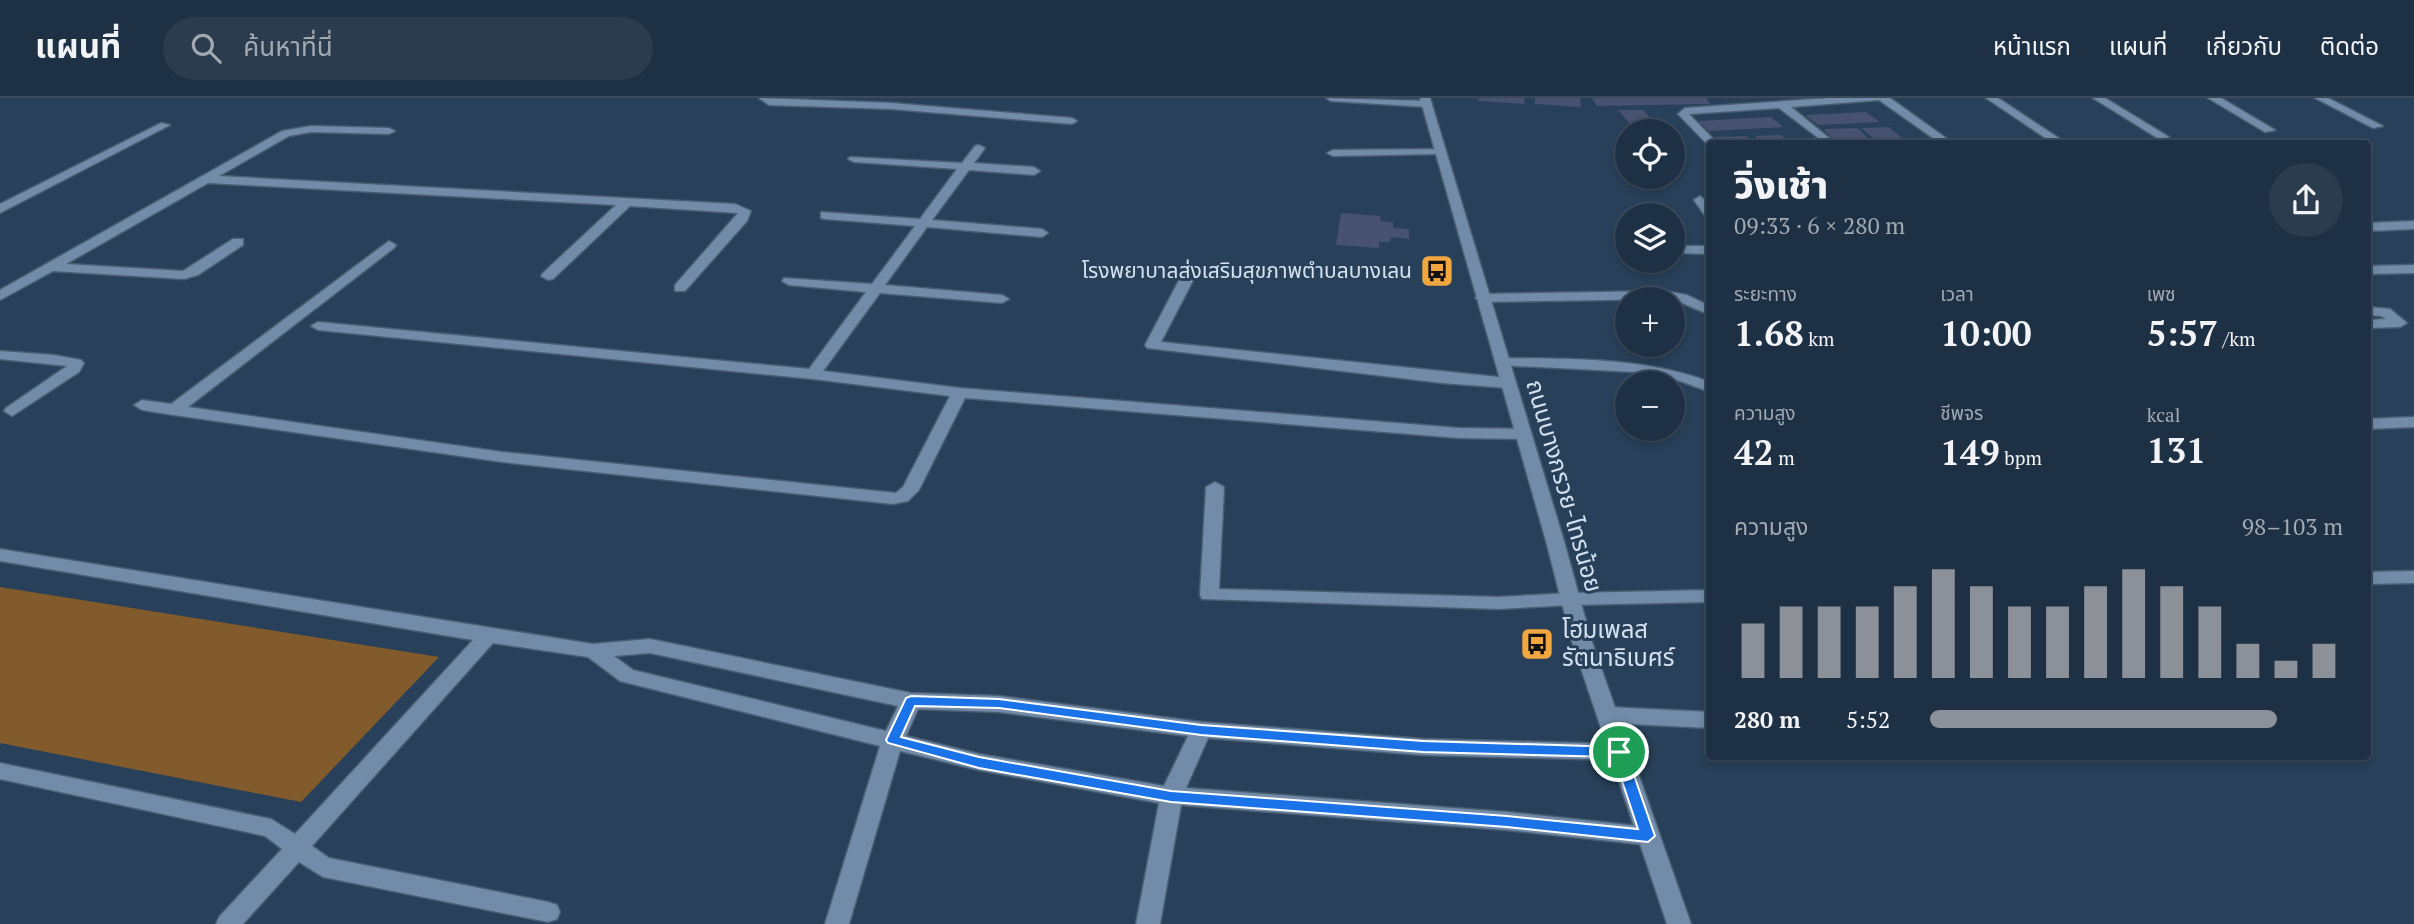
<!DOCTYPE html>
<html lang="th">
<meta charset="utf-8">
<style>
:root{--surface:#1e3043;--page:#2b3c4e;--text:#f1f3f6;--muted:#a1a9b2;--line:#3c4b5c;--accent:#8c9099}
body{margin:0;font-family:"PT Serif","Noto Sans Thai",serif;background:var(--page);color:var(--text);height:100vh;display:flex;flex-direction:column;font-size:26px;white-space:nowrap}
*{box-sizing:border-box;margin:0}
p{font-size:23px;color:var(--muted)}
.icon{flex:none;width:38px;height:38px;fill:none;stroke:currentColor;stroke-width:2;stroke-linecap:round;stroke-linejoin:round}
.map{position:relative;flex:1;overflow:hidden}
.details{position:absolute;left:1706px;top:42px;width:665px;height:620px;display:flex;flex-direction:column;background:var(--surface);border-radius:7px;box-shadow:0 4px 10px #0003,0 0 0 2px var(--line)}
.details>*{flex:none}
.fabs{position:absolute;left:1615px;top:21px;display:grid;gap:14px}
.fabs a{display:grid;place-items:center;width:70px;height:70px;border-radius:50%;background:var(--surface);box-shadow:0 4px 10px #0003,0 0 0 2px var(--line);font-size:35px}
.pin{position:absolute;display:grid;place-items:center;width:60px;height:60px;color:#fff;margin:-30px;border:4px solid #fff;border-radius:50%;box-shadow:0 2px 7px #0007}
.round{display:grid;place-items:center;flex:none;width:74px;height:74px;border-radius:37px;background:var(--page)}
.headline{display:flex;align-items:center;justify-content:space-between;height:119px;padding:0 28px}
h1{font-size:38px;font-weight:800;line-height:52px}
.metrics{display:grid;grid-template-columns:repeat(3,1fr);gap:10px;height:119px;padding:7px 28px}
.metrics div{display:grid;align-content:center}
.metrics b{font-size:35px;font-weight:800}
.metrics small{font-size:19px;font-weight:400}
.metrics p{font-size:19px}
.chart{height:196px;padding:14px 28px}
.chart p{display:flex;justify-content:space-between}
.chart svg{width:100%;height:126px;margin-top:7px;stroke:var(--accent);stroke-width:6}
ul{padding:0 28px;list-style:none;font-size:23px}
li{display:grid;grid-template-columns:112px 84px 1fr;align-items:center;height:52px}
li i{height:18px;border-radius:9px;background:var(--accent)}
header{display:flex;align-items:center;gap:42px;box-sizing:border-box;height:98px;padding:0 35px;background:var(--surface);border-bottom:2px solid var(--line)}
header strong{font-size:33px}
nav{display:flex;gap:38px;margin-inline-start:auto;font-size:24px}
.search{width:490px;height:63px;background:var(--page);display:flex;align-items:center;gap:18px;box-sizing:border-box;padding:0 24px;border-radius:38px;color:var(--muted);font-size:26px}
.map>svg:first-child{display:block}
</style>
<header>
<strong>แผนที่</strong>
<div class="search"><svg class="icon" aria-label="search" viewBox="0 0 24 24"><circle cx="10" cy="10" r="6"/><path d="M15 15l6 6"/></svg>ค้นหาที่นี่</div>
<nav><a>หน้าแรก</a><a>แผนที่</a><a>เกี่ยวกับ</a><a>ติดต่อ</a></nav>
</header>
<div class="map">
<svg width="2414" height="826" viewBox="0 0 2414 826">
<rect width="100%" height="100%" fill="#284059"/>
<polygon fill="#815b2b" points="0,489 439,559 301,704 0,645"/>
<g fill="#475170">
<polygon points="1479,0 1525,0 1524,6 1478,3"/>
<polygon points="1535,0 1580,0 1581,9 1535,6"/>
<polygon points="1592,0 1706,0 1710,6 1597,8"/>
<polygon points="1618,12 1643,12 1662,33 1636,33"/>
<polygon points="1866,14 1880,24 1818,27 1805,17"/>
<polygon points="1771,19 1783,29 1709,33 1698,23"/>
<polygon points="1889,29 1909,46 1880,46 1861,30"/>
<polygon points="1858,30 1874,46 1838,46 1823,31"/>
<polygon points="1781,37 1791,46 1763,46 1755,38"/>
<polygon points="1746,38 1754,46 1721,46 1715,39"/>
<polygon points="1341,115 1381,118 1380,123 1393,124 1393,130 1409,131 1409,141 1391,139 1390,144 1379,144 1379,150 1336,147"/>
</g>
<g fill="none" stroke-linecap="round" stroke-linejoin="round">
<defs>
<g id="lane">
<polygon points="1192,167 1199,171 1161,244 1508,280 1516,285 1508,290 1442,285 1147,250 1145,247 1185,171"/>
<polygon points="1215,384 1224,389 1219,491 1498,499 1571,495 1578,497 1580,501 1578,505 1571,507 1498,511 1202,501 1200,497 1206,389"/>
</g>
<g id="street">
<polygon points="759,0 891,5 1072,20 1077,23 1072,26 891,11 769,7"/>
<polygon points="1326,0 1427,3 1432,6 1427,9 1331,3"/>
<polygon points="1829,0 1890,0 1950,43 1940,45 1879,2 1791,9 1829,40 1831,42 1825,45 1779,10 1689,16 1718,46 1710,46 1710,49 1678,16 1685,10"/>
<polygon points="1986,0 1998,0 2060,41 2050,43"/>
<polygon points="2093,0 2105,0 2169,39 2159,41"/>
<polygon points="2208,0 2221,0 2275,32 2265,34"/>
<polygon points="2315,0 2328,0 2383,28 2373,30"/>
<polygon points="161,25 170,27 0,115 0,106"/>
<polygon points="311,28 389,30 395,33 389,36 311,34 289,38 219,78 735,106 751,113 747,123 685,193 675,193 675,187 738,115 630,108 553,181 548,182 541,178 543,175 616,107 208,85 66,166 183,173 233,141 243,141 243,147 198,177 184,181 53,173 0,202 0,192 282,33"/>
<polygon points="979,47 985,50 974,65 1034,69 1040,73 1034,77 969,72 932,122 1042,131 1048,135 1042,139 927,129 885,187 1002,197 1009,201 1002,205 880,195 823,273 960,290 1459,330 1524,331 1532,336 1524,341 1459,340 965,300 919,392 908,403 893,406 502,364 174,317 142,312 134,307 142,302 171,306 389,143 396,147 394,150 188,309 502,354 896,395 903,389 950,298 813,281 318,232 311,228 318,224 809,271 866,194 789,187 782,183 784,180 872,186 915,128 825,121 821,120 821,114 920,121 957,71 854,64 848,61 850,59 962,65 975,48"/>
<polygon points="1444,51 1444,55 1440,56 1333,58 1327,55 1333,52"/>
<polygon points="1700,98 1710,107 1710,120 1706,119 1694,102"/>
<polygon points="2414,123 2414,131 2368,133 2368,125"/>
<polygon points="1681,148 1710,148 1710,156 1676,155 1674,152"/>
<polygon points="2414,167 2414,175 2368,176 2368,168"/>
<polygon points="1665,193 1687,197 1710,208 1710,217 1673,201 1482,204 1475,200 1482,196"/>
<polygon points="2368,209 2390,211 2407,225 2400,229 2368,230 2368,222 2386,221 2381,218 2368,217"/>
<polygon points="0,253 54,257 81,262 84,265 79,274 12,318 4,313 6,310 67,268 0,261"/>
<path d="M 1503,260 C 1573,261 1643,259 1710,284 L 1710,294 L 1680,283 L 1635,274 L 1498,267 L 1496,264 Z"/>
<polygon points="2414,319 2414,329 2368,331 2368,321"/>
<path d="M 0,451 L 593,546 L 650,541 L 911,595 L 999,598 L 1201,624 L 1423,641 L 1619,646 L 1627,648 L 1630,654 L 1627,660 L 1619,662 L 1423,657 L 1208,640 L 1186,690 L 1507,714 L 1648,729 L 1656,731 L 1659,738 L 1656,745 L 1648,747 L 1507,732 L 1181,707 L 1160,826 L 1136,826 L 1159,705 L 979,672 L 900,653 L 849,826 L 825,826 L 880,648 L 620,583 L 588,559 L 493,545 L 312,748 L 329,760 L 548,804 L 557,807 L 560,814 L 557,821 L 548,824 L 323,779 L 299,764 L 243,826 L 216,826 L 219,819 L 282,751 L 265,738 L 0,681 L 0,665 L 271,721 L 295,736 L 473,542 L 0,463 ZM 650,555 L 898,608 L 886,633 L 633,572 L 614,558 ZM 918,611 L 999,614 L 1188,638 L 1164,688 L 979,656 L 906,638 Z"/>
<polygon points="2414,473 2414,485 2368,486 2368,474"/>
<polygon points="1710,492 1710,504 1571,507 1564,505 1562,501 1564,497 1571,495"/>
<polygon points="1608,609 1710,614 1710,630 1608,625 1601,622 1598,617 1601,612"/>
</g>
<polygon id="secondary" points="1420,0 1430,0 1564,443 1591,541 1691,826 1667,826 1571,541 1546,443"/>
</defs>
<use href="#lane" stroke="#4a5e73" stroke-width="3"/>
<use href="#street" stroke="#4a5e73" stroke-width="3"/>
<use href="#secondary" stroke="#4a5e73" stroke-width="3"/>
<use href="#lane" fill="#718ba8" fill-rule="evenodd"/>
<use href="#street" fill="#718ba8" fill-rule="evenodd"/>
<use href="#secondary" fill="#718ba8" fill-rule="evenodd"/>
</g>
<path fill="#1a73e8" stroke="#fff" stroke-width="2" fill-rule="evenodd" d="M 911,598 L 999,601 L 1201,627 L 1423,643 L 1619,649 L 1626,654 L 1655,738 L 1648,744 L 1507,729 L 1171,704 L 979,670 L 888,645 L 886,642 L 906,600 ZM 915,608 L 999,610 L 1201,637 L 1423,654 L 1614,659 L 1638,731 L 1507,718 L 1171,693 L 979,659 L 901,639 Z"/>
<defs>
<symbol id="bus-square" viewBox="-11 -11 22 22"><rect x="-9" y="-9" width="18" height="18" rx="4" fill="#f1a63f" stroke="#284059"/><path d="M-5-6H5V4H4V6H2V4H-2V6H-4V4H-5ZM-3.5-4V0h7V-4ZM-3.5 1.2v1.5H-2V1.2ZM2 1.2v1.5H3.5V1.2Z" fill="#111"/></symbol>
</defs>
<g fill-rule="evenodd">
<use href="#bus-square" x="1418" y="154" width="38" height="38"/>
<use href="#bus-square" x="1518" y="527" width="38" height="38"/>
</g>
<g text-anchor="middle" stroke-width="6" stroke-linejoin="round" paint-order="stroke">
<g font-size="21" fill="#d3e1f1" stroke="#284059" text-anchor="end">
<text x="1412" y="180">โรงพยาบาลส่งเสริมสุขภาพตำบลบางเลน</text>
</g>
<g font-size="24" fill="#d3e1f1" stroke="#284059">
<text transform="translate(1564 388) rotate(74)" y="8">ถนนบางกรวย-ไทรน้อย</text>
</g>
<g font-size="24" fill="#d3e1f1" stroke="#284059" text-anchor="start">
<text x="1562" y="540">โฮมเพลส<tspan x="1562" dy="28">รัตนาธิเบศร์</tspan></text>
</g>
</g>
</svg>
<div class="fabs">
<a><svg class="icon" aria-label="locate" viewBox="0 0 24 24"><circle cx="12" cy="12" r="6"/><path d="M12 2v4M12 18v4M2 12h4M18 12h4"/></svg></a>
<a><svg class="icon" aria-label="layers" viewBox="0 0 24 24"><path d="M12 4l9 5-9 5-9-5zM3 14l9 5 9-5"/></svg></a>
<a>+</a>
<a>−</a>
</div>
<div class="pin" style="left:1619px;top:654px;background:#1e9e55"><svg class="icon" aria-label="arrive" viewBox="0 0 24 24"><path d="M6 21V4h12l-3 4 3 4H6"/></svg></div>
<section class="details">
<div class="headline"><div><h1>วิ่งเช้า</h1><p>09:33 · 6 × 280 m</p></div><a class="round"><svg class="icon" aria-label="share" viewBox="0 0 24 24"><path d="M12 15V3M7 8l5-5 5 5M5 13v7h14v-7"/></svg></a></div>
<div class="metrics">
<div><p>ระยะทาง</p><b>1.68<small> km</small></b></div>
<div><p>เวลา</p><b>10:00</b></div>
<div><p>เพซ</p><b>5:57<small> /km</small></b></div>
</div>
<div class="metrics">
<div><p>ความสูง</p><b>42<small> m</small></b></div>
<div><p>ชีพจร</p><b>149<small> bpm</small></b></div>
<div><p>kcal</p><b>131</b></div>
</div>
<div class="chart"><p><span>ความสูง</span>98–103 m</p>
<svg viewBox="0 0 160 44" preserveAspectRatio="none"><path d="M5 44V25M15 44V19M25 44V19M35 44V19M45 44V12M55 44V6M65 44V12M75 44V19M85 44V19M95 44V12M105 44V6M115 44V12M125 44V19M135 44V32M145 44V38M155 44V32"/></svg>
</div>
<ul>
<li><b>280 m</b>5:52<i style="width:84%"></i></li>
</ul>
</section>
</div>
